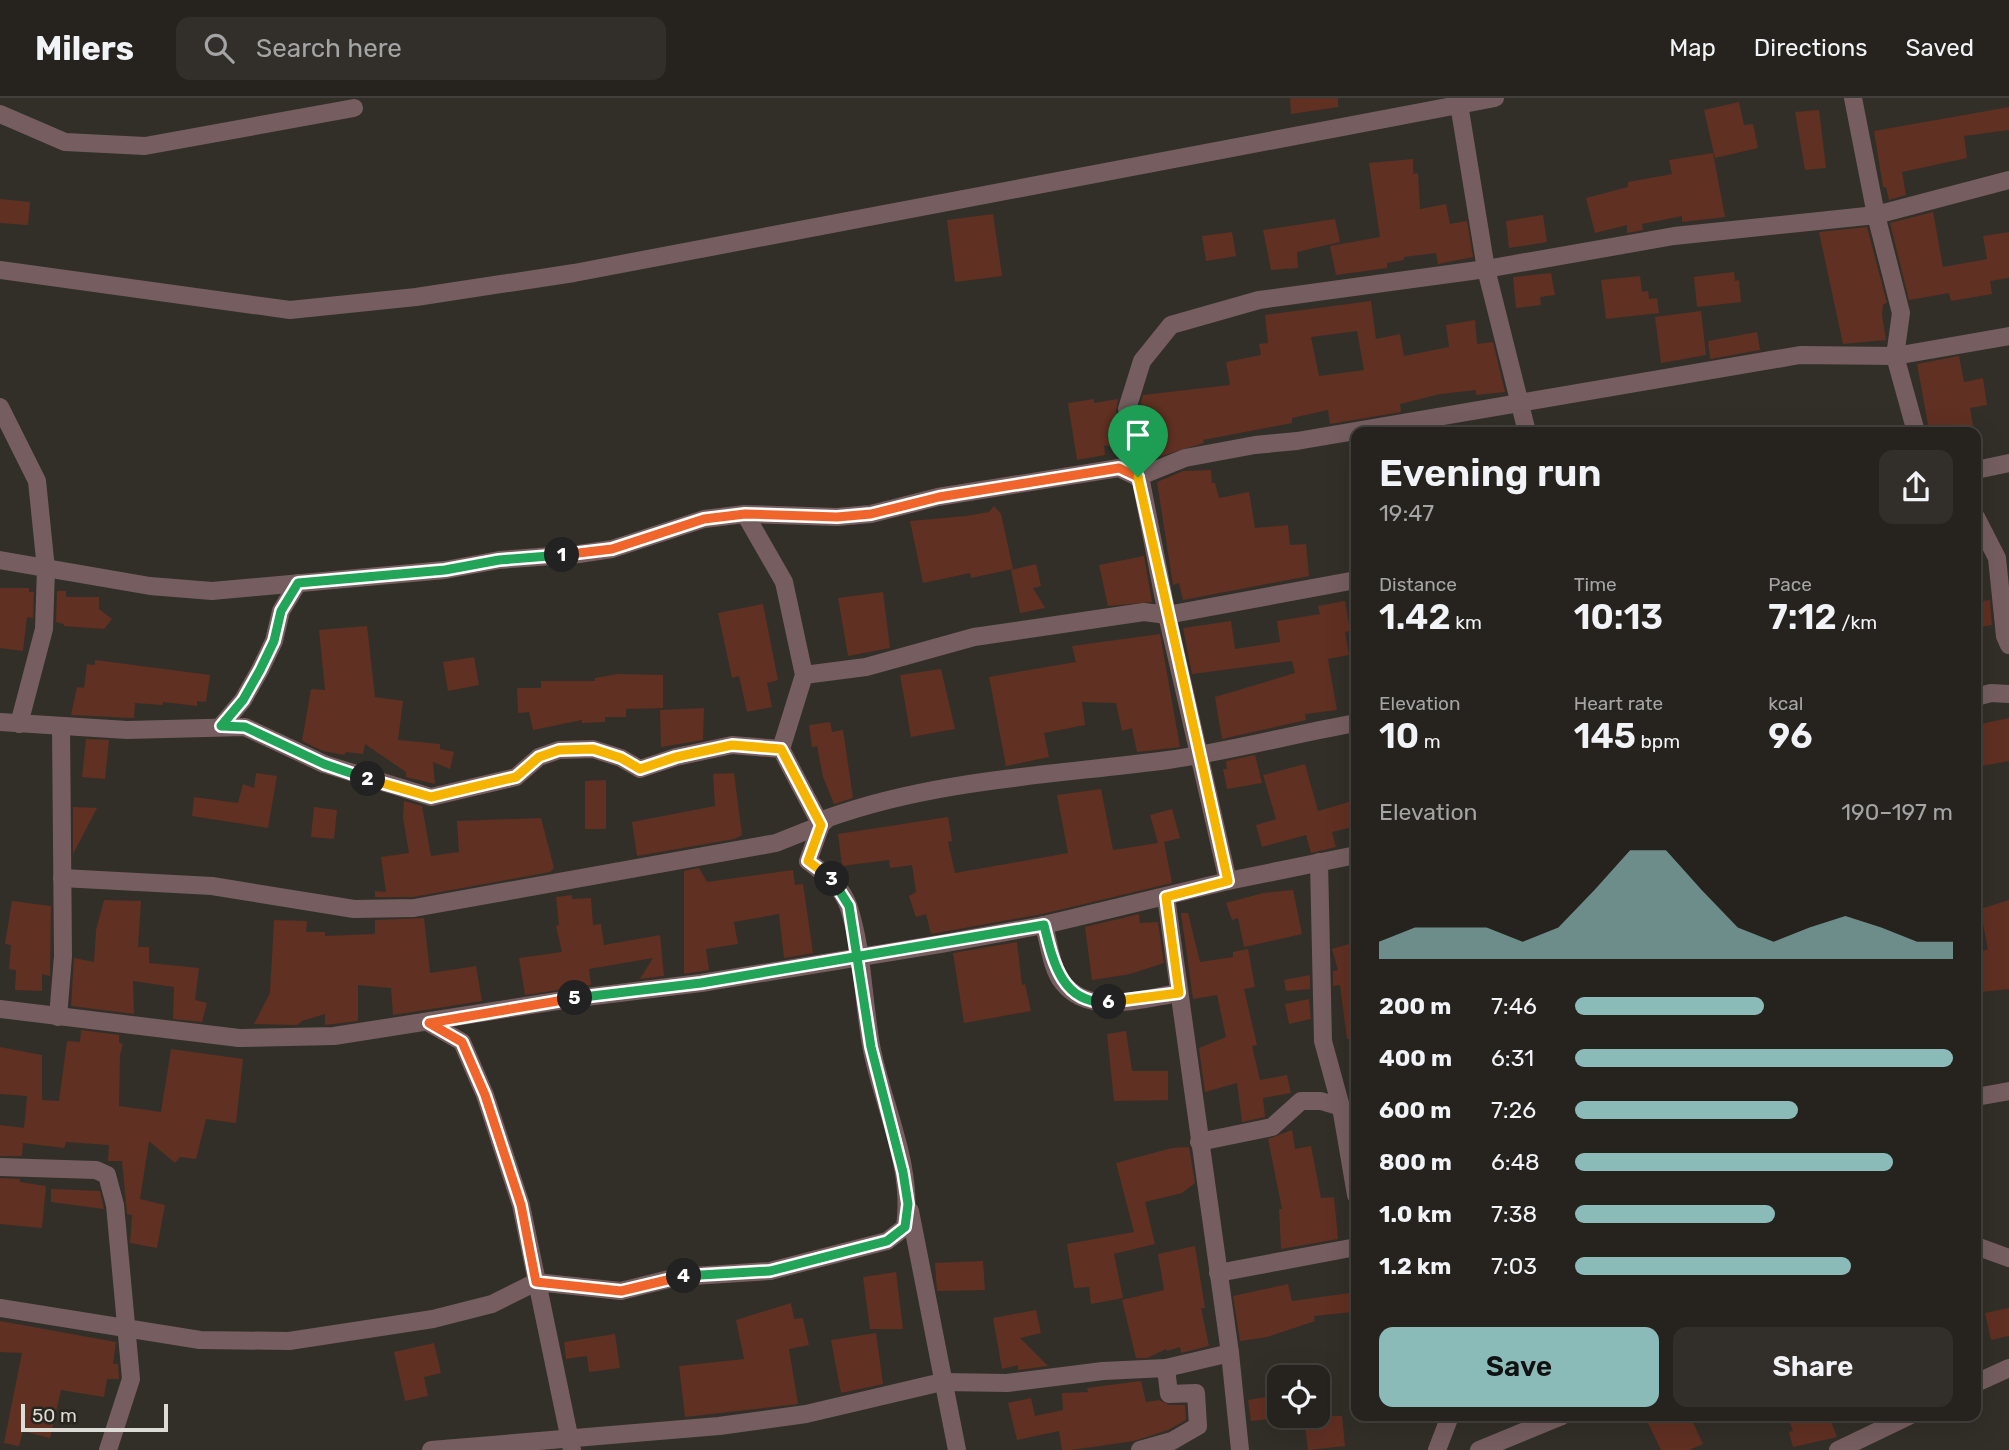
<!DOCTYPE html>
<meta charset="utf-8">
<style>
:root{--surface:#26231e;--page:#322f2b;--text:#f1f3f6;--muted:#a4a4a4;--line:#42403c;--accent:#8bbbb9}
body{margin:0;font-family:Rubik,sans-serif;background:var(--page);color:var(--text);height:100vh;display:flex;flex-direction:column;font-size:26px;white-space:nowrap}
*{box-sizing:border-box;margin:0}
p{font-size:23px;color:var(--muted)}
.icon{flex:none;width:38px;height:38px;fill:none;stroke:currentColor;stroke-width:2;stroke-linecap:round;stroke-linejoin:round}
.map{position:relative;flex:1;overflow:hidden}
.sheet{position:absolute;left:1351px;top:329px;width:630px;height:994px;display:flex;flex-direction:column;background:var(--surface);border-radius:14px;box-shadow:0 7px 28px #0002,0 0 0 2px var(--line)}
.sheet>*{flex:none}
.fabs{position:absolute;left:1267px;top:1267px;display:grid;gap:14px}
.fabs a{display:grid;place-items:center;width:63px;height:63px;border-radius:14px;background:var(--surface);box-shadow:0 7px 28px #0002,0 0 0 2px var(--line);font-size:35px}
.scale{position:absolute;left:21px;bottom:18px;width:147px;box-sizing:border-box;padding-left:7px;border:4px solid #dddbd6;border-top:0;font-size:19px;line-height:24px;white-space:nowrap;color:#dddbd6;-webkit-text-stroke:5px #28251e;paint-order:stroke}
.pin{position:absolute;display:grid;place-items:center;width:60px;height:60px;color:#fff;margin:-72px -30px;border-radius:50% 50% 50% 0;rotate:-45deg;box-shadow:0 0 7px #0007}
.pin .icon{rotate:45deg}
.km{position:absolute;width:35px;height:35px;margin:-18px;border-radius:50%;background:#222;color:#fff;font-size:19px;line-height:35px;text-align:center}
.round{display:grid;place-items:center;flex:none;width:74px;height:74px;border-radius:14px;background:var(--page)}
.head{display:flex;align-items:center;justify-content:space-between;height:119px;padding:0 28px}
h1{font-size:38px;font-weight:600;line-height:52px}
.stats{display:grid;grid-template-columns:repeat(3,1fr);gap:10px;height:119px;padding:7px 28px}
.stats div{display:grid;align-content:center}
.stats b{font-size:35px;font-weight:600}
.stats small{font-size:19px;font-weight:400}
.stats p{font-size:19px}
.chart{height:196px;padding:14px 28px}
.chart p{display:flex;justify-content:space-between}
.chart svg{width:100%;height:126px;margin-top:7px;fill:var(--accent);opacity:.7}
.action{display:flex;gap:14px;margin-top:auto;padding:14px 28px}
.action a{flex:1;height:80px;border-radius:14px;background:var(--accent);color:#111;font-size:28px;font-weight:600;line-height:80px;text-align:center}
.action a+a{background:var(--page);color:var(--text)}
ul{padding:0 28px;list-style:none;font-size:23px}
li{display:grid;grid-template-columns:112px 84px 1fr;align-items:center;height:52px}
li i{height:18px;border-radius:9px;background:var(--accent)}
header{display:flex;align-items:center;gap:42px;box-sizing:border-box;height:98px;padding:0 35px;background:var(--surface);border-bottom:2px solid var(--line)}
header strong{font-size:33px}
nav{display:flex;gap:38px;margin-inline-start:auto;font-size:24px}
.search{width:490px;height:63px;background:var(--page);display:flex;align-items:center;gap:18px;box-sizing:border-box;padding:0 24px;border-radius:14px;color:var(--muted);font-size:26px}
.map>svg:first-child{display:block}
</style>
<header>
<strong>Milers</strong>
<div class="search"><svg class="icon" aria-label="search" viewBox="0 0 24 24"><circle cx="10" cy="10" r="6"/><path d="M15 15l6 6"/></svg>Search here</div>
<nav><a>Map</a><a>Directions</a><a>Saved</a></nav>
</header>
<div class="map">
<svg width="2009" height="1352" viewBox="0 0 2009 1352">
<rect width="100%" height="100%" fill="#322f28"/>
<g fill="#603022" fill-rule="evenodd">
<polygon points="1290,0 1338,0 1338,9 1291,16"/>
<polygon points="1739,4 1744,27 1753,26 1758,50 1715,60 1704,12"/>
<polygon points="2009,9 2009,32 1964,38 1967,60 1902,74 1906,97 1889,102 1886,89 1883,89 1874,33"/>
<polygon points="1819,12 1826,70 1805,72 1795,14"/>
<polygon points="1713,55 1725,119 1682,124 1682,118 1642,126 1643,132 1627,135 1627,127 1595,135 1586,100 1628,89 1628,84 1672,76 1669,62"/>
<polygon points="1413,61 1413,76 1418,75 1420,111 1446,106 1450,126 1467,123 1473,159 1438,166 1436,155 1404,159 1404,162 1387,165 1387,170 1336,177 1330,148 1380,139 1369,65"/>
<polygon points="0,101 30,104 28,127 0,125"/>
<polygon points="1933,114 1943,169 1987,161 1983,138 2009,134 2009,180 1990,183 1992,196 1951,203 1949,195 1909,202 1890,125"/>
<polygon points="993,116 1002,178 955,184 947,122"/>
<polygon points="1543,117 1547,144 1509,150 1506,123"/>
<polygon points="1335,121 1340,144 1297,154 1298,170 1271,172 1263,132"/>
<polygon points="1867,129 1887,205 1883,206 1882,217 1886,242 1843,246 1819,134"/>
<polygon points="1232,134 1236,158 1206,163 1202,138"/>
<polygon points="1734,174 1735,183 1739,182 1741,204 1697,209 1694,179"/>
<polygon points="1551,175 1555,197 1540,199 1541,207 1516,210 1513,179"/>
<polygon points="1640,178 1642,194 1648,193 1649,201 1657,200 1659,215 1606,221 1601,182"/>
<path d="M 1371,203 L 1376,241 L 1400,236 L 1404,258 L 1449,249 L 1446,227 L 1475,222 L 1477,246 L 1493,244 L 1505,294 L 1476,297 L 1476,292 L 1440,296 L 1400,306 L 1401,314 L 1330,326 L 1328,312 L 1292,320 L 1292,325 L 1203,342 L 1204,345 L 1151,361 L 1148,359 L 1139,312 L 1143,297 L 1230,287 L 1226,264 L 1261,257 L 1259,246 L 1268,245 L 1265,217 ZM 1357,233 L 1364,272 L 1319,278 L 1311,239 Z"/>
<polygon points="1701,213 1706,257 1661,265 1655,219"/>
<polygon points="1757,234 1760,252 1710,261 1708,243"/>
<polygon points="1959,258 1964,284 1983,280 1987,307 1970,310 1974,334 1947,334 1946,329 1929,332 1917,266"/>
<polygon points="1094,301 1094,305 1118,301 1116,313 1122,346 1104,348 1105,357 1077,362 1068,305"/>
<polygon points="1211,372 1212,385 1215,385 1219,400 1249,394 1255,430 1288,427 1290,447 1306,446 1309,478 1183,502 1179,485 1173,487 1157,384 1183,373"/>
<polygon points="994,408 1001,416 1013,471 971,480 970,475 923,485 910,423 966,418 989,414"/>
<polygon points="1144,458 1152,504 1108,508 1099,467"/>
<polygon points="1036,466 1041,488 1033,490 1045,510 1020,515 1011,472"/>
<polygon points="0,490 29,490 29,494 34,494 33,520 27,519 23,553 0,550"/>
<polygon points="57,493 66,493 66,499 99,499 99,511 112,521 104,531 64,528 64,526 56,524"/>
<polygon points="883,494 890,550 848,558 838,500"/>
<polygon points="1990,502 1992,527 1979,529 1976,504"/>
<polygon points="1345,503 1350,533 1345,534 1349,557 1328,561 1337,612 1305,616 1306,622 1222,641 1215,599 1295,575 1292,563 1192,576 1183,530 1231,523 1235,551 1280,544 1277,523 1320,516 1318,508"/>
<polygon points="763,506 778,582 767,585 772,609 747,614 739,578 732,580 718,515"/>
<polygon points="367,528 375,599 403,603 398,642 440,646 440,651 454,654 450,671 433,664 435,686 406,679 406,674 365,646 363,656 346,654 344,657 323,653 302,643 311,591 325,592 319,532"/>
<polygon points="1160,536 1180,649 1137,654 1132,630 1122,633 1116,605 1082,604 1085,627 1044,635 1049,659 1006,668 989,579 1076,564 1072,548"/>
<polygon points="474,559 479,587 448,593 443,564"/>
<polygon points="95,562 210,577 206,604 197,603 197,608 163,604 163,607 135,605 134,620 71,617 77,589 84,590 87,566 95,567"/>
<polygon points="941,571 955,631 911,639 900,577"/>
<polygon points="617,576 663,577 663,610 626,611 626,619 605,619 605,624 582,625 582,622 533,632 529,614 518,615 517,590 541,590 541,583 595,583 595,580"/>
<polygon points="704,610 703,642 661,649 660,612"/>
<polygon points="2009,620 2009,663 1976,669 1976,627"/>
<polygon points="830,624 832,634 843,632 853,700 834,706 823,679 817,648 812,649 809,627"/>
<polygon points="86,641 109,642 105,681 82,679"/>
<polygon points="1255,657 1262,685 1227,691 1223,671 1227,671 1226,663"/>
<polygon points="1305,666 1318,713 1356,702 1356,728 1332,734 1336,749 1311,755 1306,737 1262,749 1256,727 1276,721 1263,677"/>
<polygon points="256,675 277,678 268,730 192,718 194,699 238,705 243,686 254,690"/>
<polygon points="734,675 742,737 734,741 637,758 632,724 715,708 713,676"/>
<polygon points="606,682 606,731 585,731 585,683"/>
<polygon points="1101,691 1113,752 1158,745 1150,717 1172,711 1180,740 1164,744 1172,785 1042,816 931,836 926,816 916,819 909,798 916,794 912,767 890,770 889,762 842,768 838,736 948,719 952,743 948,744 955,775 1068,755 1057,697"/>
<polygon points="404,703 422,708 431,758 459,754 457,723 541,720 554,770 550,774 413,799 375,799 375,793 386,794 381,759 409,755 403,720"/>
<polygon points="73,709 97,710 73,756"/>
<polygon points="314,709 337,712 334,741 311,739"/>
<polygon points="699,770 707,784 793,772 795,787 803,786 813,855 784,860 779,816 734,824 738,846 706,851 709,872 684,876 684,773"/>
<polygon points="1293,792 1302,836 1244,849 1238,820 1232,822 1226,805 1263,795"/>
<polygon points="572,797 572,801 591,800 593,827 601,826 604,847 660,837 664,878 640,881 653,860 589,871 591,887 525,897 519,860 562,854 556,828 559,827 556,799"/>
<polygon points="104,802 141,803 138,849 149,849 149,865 199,870 195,902 207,905 202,924 173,921 174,889 133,883 134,916 71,908 74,860 94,864 96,832"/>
<polygon points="2009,802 2009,891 1980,894 1976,856 1988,851 1980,811"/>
<polygon points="12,803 51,808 50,878 42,876 42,893 15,892 16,872 9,871 11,847 5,846"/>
<polygon points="1181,815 1188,815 1200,864 1233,859 1233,854 1248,851 1255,889 1244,891 1257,947 1252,948 1260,982 1287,977 1291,995 1263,1000 1265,1019 1242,1024 1237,985 1205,994 1199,950 1226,939 1217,897 1193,901"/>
<polygon points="1139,816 1140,825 1158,824 1164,865 1130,876 1092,882 1085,829"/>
<polygon points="424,820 430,875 476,868 482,903 393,917 391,890 358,887 358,923 325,927 325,916 302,923 297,927 254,926 270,895 274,822 307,823 306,834 325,834 325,838 375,836 375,822"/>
<polygon points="1017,844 1022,887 1025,886 1031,913 964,925 953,855"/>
<polygon points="1356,844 1356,941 1347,941 1340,887 1333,888 1333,873 1338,872 1332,851"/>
<polygon points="1310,877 1310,891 1286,893 1284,882"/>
<polygon points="1309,901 1311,921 1289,926 1285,906"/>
<polygon points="81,932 119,937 119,945 123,946 120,957 119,1008 161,1014 171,951 243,961 236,1025 206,1021 196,1061 180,1059 175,1065 149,1043 140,1101 165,1107 157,1150 130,1145 132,1117 127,1116 122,1063 108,1063 109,1047 66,1044 64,1050 23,1045 22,1058 0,1058 0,1027 24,1030 27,998 0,996 0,949 42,957 42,1002 59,1003 67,943 80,944"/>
<polygon points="1126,933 1132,973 1168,973 1168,1002 1114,1003 1107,936"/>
<polygon points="1292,1032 1295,1051 1311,1048 1321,1100 1334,1099 1338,1141 1281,1151 1279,1111 1282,1111 1268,1041"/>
<polygon points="1189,1049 1195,1085 1182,1095 1145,1104 1155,1146 1114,1156 1123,1200 1091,1206 1089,1189 1074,1190 1067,1146 1134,1134 1116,1065 1172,1050"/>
<polygon points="0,1080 20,1081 20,1084 46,1088 42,1130 0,1126"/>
<polygon points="51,1091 100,1093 104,1111 51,1104"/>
<polygon points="1195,1148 1205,1210 1201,1210 1209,1248 1181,1255 1180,1249 1167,1253 1166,1251 1147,1260 1136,1260 1122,1202 1164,1192 1158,1156"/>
<polygon points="983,1163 985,1192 937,1193 935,1165"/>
<polygon points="896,1174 903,1231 870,1231 863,1179"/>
<polygon points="1288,1186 1292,1203 1350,1195 1352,1214 1314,1218 1315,1223 1267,1239 1240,1243 1233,1198"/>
<polygon points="791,1205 794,1221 803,1220 809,1247 789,1251 798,1306 685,1319 679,1268 744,1261 736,1222"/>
<polygon points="2009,1210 2009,1238 1991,1242 1985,1215"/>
<polygon points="1036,1212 1041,1235 1020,1240 1048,1268 1018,1272 1018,1267 1002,1271 993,1220"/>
<polygon points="0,1223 116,1244 113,1266 118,1266 119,1281 107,1281 104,1299 61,1292 50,1340 23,1333 19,1348 4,1345 22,1255 0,1254"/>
<polygon points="876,1235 883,1286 841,1295 831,1242"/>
<polygon points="615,1236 620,1270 589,1274 587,1258 566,1261 564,1244"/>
<polygon points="434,1245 441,1275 424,1279 428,1298 405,1303 394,1254"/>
<polygon points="1141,1283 1146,1304 1159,1302 1169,1307 1185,1307 1186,1322 1168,1332 1134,1343 1071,1352 1062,1352 1059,1333 1017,1342 1008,1305 1031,1300 1035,1318 1063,1312 1062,1295 1088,1294 1087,1290"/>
<polygon points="1279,1297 1279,1320 1251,1323 1248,1302"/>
<polygon points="1304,1318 1342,1318 1345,1348 1308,1352"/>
<polygon points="1660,1318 1690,1318 1703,1346 1689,1352 1661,1352 1647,1323"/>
<polygon points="1787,1318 1829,1318 1837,1339 1793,1349 1789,1334 1793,1333"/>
</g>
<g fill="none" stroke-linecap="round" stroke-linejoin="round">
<g stroke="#765e60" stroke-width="18">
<polyline points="1458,0 1486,171 1527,334"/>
<polyline points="1853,0 1876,117 1901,215 1895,258 2009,238"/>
<polyline points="0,16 65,44 145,48 354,10"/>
<polyline points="0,172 290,212 416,199 574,175 1495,0"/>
<polyline points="0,309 37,383 46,471 44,531 19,626"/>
<polyline points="1976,372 2009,365"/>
<polyline points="745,416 784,484 804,577 781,651"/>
<polyline points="1976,419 1997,460 2005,538 2009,547"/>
<polyline points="0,462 150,488 212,493 445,472 499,462 579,456 612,451 704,421 745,416 837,419 871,416 938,399 1119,370 1138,379 1185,360 1255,347 1297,343 1800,257 1895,258 1916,334"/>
<polyline points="804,577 866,569 974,539 1144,514 1167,517 1356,482"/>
<polyline points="1976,599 1991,595 2009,596"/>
<path d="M 0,624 L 127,632 L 245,629 L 324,666 L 431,699 L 516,679 L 539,659 L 559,652 L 593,651 L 621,660 L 640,671 L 676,659 L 732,647 L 781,651 L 821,727 L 808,763 C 825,776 843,789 849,810 C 863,854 863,902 871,947 C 882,1007 914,1067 905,1129 L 887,1143 L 770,1173 L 677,1179 L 621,1193 L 536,1184 L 492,1206 L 433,1221 L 289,1243 L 200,1242 L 0,1210"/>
<polyline points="221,628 243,602 260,572 274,543 281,513 298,485"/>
<polyline points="1319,764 1323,943 1341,1009 1356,1097"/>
<path d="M 62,780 L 212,788 L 354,811 L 414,810 L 776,745 L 821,727 L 828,720 C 936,681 1055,677 1168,662 C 1231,653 1294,636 1356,625"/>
<polyline points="1228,783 1167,517 1127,311 1142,263 1171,227 1259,202 1486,171 1674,138 1876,117 2009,82"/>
<polyline points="1166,799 1230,1255 1240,1352"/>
<path d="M 1044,827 C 1049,845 1051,870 1063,885 C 1090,919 1143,900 1179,895"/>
<polyline points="0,911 239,940 334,938 570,901 701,885 940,846 1044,827 1228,783 1356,757"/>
<polyline points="58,919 63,858 61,629"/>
<polyline points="429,925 462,944 485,997 521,1107 572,1352"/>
<polyline points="1976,999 2009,993"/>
<polyline points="1199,1044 1272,1029 1301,1003 1321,1003 1341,1009"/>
<polyline points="0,1069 96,1072 107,1077 115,1107 131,1281 108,1352"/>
<polyline points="910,1113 957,1352"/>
<polyline points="1976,1148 2009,1160"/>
<polyline points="1218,1175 1356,1149"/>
<polyline points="1976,1285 2009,1270"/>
<polyline points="431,1352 719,1328 806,1316 942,1284 1007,1285 1103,1273 1166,1270 1230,1255"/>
<polyline points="1140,1352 1172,1343 1198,1328 1196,1295 1169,1296 1166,1270"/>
<polyline points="1437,1352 1450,1318"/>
<polyline points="1479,1352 1562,1318"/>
<polyline points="1838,1352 1909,1318"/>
</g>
</g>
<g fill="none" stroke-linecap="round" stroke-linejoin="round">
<defs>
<polyline id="split-1" points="562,457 612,451 704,421 745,416 837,419 871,416 939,399 1119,370 1138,379"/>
<polyline id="split-2" points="368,681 324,666 245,629 221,628 243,602 260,572 274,543 281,513 298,485 445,472 499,462 562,457"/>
<polyline id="split-3" points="368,681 431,699 516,679 539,659 559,652 593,651 621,660 640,671 676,659 732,647 781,651 821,727 808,763 832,781"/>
<polyline id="split-4" points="684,1178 770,1173 887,1143 905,1129 908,1106 903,1074 871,949 849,808 832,781"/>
<polyline id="split-5" points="575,900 429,925 462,944 485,997 521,1107 536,1184 621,1193 684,1178"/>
<path id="split-6" d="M 575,900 L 701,885 L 1044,827 C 1053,864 1062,907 1109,904"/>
<polyline id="split-7" points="1109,904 1179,895 1166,799 1228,783 1138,379"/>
</defs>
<use href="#split-1" stroke="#fff" stroke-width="14"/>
<use href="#split-2" stroke="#fff" stroke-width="14"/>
<use href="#split-3" stroke="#fff" stroke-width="14"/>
<use href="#split-4" stroke="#fff" stroke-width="14"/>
<use href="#split-5" stroke="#fff" stroke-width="14"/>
<use href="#split-6" stroke="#fff" stroke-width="14"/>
<use href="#split-7" stroke="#fff" stroke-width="14"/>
<use href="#split-1" stroke="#f0652b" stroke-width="9"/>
<use href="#split-2" stroke="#22a559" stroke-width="9"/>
<use href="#split-3" stroke="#f5b400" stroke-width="9"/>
<use href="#split-4" stroke="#22a559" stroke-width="9"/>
<use href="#split-5" stroke="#f0652b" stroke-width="9"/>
<use href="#split-6" stroke="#22a559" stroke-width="9"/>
<use href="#split-7" stroke="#f5b400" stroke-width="9"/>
</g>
</svg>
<div class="fabs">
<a><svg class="icon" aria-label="locate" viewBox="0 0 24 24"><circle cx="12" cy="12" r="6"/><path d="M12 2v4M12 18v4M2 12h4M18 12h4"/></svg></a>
</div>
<div class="scale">50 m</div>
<div class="pin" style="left:1138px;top:379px;background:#1e9e55"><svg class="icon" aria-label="arrive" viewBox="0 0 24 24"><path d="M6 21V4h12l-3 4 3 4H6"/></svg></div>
<b class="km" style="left:562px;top:457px">1</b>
<b class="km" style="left:368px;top:681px">2</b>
<b class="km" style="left:832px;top:781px">3</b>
<b class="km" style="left:684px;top:1178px">4</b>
<b class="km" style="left:575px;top:900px">5</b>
<b class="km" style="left:1109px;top:904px">6</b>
<section class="sheet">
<div class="head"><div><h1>Evening run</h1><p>19:47</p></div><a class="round"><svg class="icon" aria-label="share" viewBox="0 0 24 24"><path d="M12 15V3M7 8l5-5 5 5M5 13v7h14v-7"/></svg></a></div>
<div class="stats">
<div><p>Distance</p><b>1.42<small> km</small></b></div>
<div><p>Time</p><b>10:13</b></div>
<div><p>Pace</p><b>7:12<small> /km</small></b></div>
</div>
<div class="stats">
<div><p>Elevation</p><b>10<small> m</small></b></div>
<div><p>Heart rate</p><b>145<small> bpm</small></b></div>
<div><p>kcal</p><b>96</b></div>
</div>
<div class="chart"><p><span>Elevation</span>190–197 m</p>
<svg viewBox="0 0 160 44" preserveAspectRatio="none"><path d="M0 44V38L10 33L20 33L30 33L40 38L50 33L60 20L70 6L80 6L90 20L100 33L110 38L120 33L130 29L140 33L150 38L160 38V44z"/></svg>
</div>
<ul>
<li><b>200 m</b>7:46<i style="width:50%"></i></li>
<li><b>400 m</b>6:31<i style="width:100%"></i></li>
<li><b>600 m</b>7:26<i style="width:59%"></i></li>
<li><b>800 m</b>6:48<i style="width:84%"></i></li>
<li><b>1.0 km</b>7:38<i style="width:53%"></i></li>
<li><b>1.2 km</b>7:03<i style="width:73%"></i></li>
</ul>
<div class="action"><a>Save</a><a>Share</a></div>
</section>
</div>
